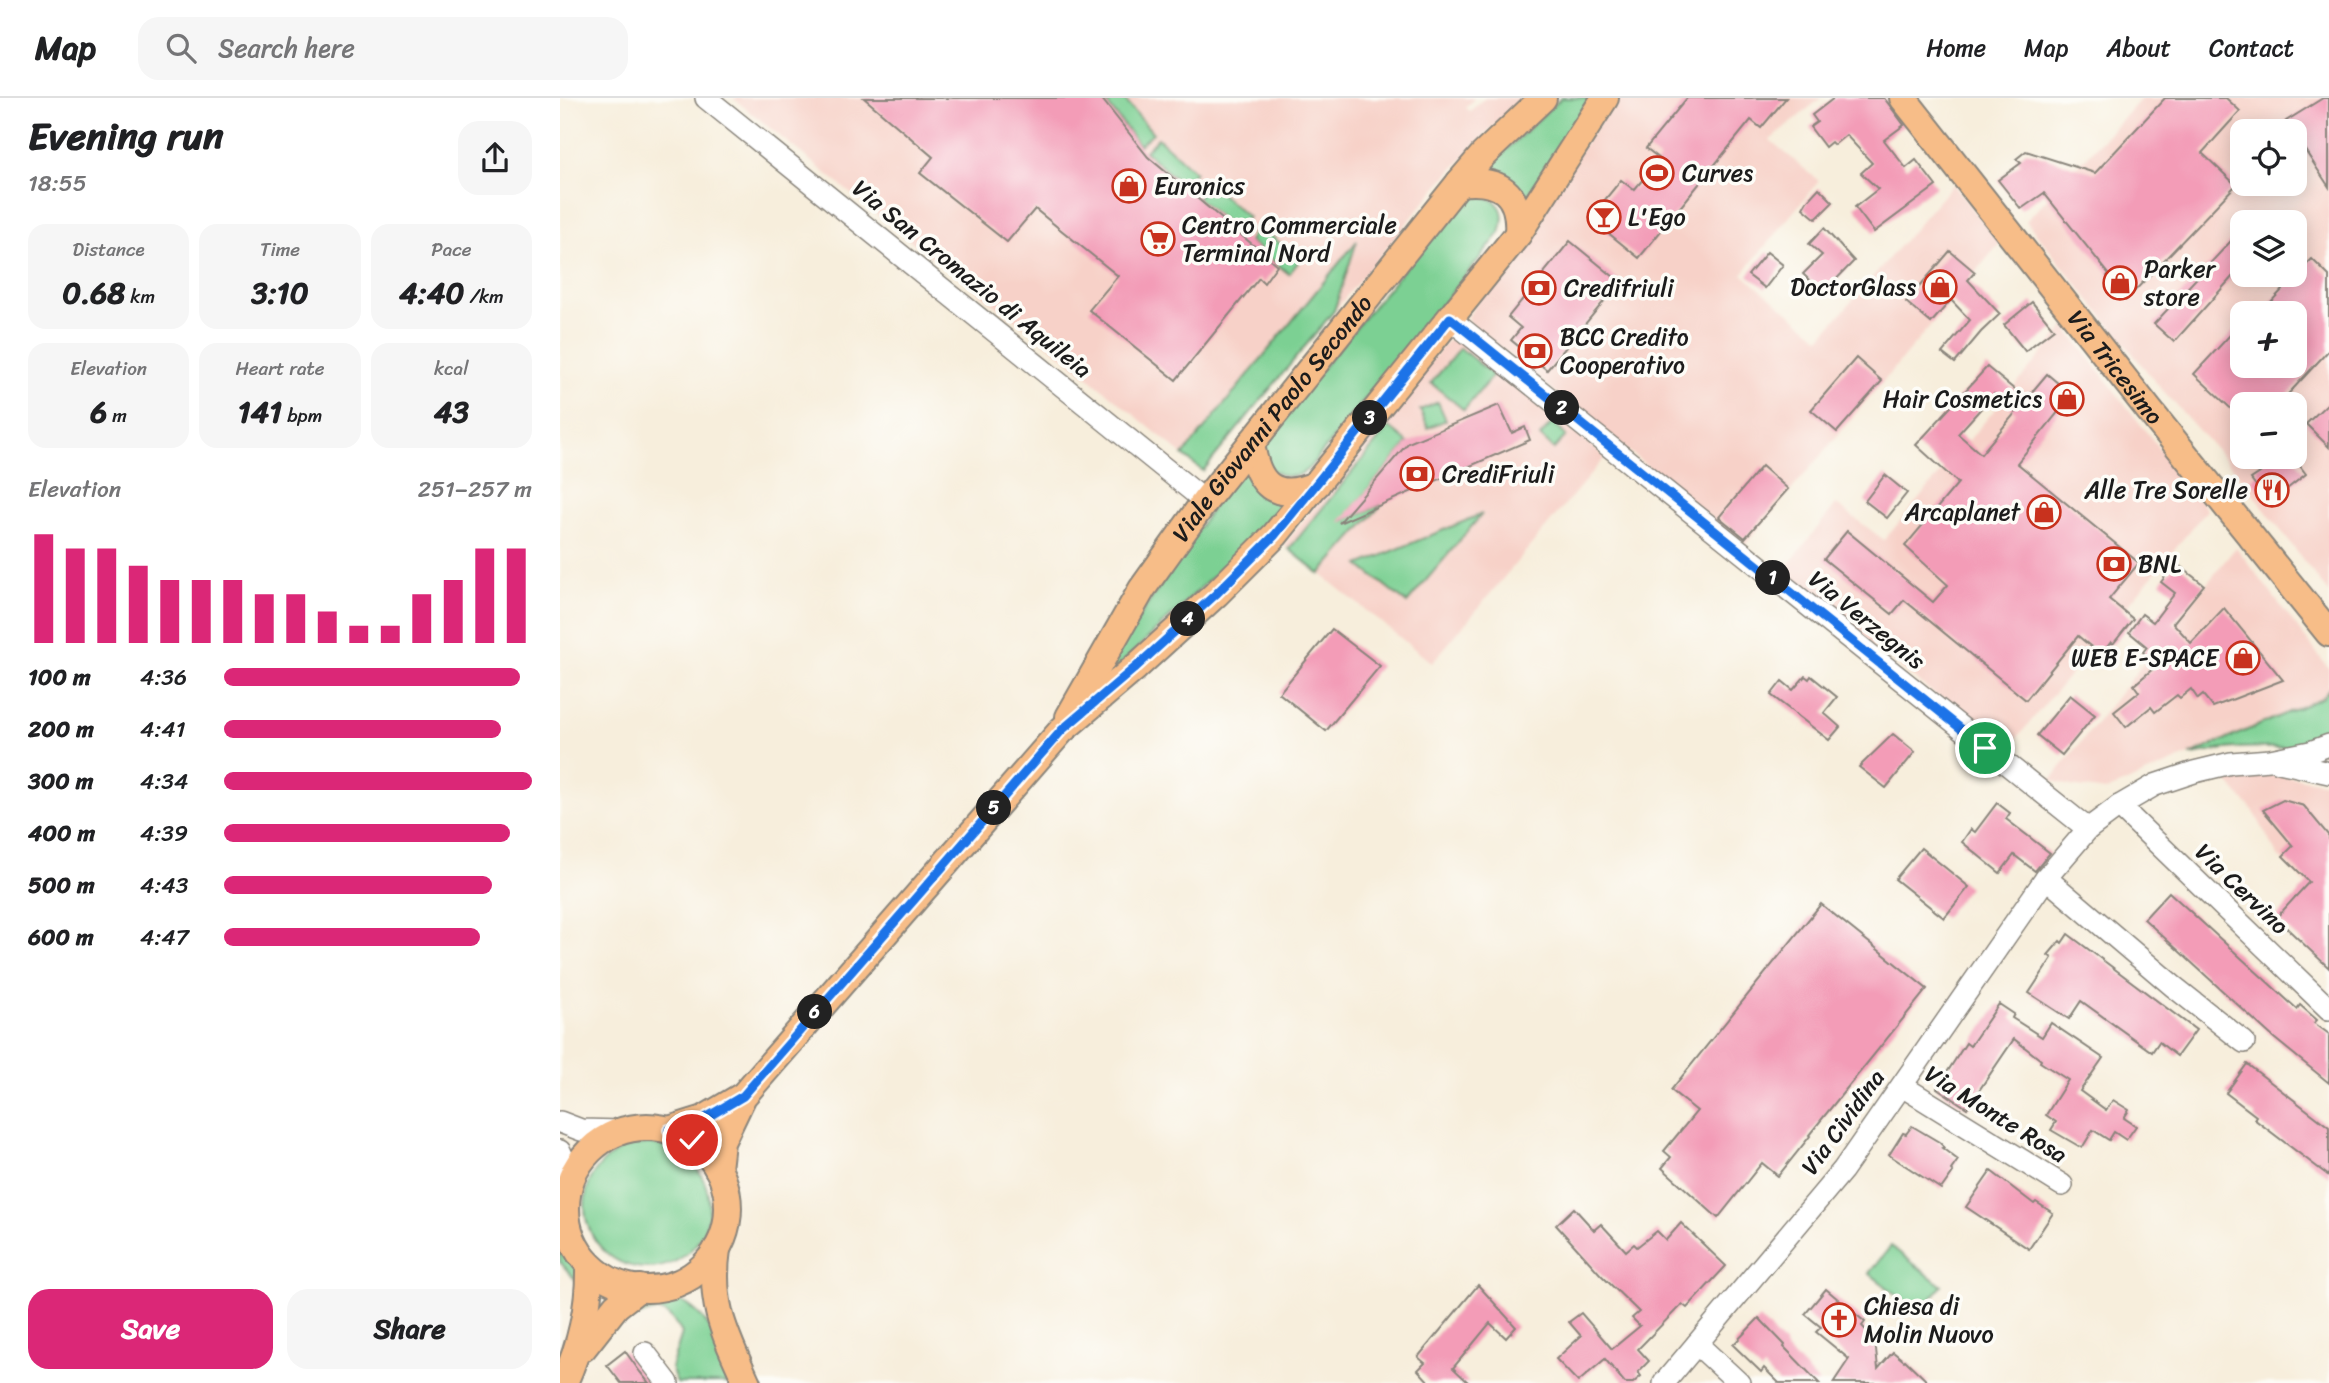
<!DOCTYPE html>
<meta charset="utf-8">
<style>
:root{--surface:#fff;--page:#f6f6f6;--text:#202124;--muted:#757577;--line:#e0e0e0;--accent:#db2777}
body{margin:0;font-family:Sriracha,sans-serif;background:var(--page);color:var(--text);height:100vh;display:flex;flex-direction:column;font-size:26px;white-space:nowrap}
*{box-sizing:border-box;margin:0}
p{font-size:23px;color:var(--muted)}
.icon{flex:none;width:38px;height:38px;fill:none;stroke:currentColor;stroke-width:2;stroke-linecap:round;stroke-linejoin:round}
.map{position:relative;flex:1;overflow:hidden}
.drawer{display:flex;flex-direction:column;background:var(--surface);width:560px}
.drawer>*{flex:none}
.buttons{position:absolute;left:1670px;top:21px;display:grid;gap:14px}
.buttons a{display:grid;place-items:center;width:77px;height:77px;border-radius:14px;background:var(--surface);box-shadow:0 4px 18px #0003;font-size:35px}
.pin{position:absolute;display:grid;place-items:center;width:60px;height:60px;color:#fff;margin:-30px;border:4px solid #fff;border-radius:50%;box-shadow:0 2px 7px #0007}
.km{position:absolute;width:35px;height:35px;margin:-18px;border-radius:50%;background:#222;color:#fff;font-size:19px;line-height:35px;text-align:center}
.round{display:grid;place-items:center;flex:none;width:74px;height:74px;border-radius:21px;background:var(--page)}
.head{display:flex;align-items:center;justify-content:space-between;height:119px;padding:0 28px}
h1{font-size:38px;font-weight:700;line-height:52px}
.metrics{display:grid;grid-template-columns:repeat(3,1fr);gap:10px;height:119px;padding:7px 28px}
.metrics div{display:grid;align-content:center;border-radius:18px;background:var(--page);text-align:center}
.metrics b{font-size:30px;font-weight:700}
.metrics small{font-size:19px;font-weight:400}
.metrics p{font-size:19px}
.chart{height:196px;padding:14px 28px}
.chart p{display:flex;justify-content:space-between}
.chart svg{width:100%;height:126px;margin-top:7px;stroke:var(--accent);stroke-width:6}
.primary-button{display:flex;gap:14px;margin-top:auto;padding:14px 28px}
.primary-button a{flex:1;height:80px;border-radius:21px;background:var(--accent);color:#fff;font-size:28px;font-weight:700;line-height:80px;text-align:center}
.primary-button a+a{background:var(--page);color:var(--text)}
ul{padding:0 28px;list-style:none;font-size:23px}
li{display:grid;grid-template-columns:112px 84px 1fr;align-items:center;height:52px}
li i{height:18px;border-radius:9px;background:var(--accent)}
header{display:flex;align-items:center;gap:42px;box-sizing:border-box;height:98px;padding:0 35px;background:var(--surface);border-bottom:2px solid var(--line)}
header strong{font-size:33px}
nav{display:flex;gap:38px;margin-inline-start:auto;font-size:24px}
.search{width:490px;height:63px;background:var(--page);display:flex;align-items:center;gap:18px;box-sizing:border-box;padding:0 24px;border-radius:21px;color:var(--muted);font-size:26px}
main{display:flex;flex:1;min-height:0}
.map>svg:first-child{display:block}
</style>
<header>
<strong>Map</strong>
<div class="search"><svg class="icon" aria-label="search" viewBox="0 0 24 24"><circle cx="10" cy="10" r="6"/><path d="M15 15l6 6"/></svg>Search here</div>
<nav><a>Home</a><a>Map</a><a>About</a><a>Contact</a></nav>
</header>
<main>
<section class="drawer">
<div class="head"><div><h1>Evening run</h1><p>18:55</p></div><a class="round"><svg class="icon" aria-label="share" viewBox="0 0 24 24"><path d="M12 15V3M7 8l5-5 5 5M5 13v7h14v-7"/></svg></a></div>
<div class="metrics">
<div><p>Distance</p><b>0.68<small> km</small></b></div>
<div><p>Time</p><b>3:10</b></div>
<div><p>Pace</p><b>4:40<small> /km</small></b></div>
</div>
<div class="metrics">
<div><p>Elevation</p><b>6<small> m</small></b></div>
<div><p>Heart rate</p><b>141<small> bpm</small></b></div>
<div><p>kcal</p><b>43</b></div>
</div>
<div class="chart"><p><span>Elevation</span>251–257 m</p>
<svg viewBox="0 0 160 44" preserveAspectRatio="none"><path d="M5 44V6M15 44V11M25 44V11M35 44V17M45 44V22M55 44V22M65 44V22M75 44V27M85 44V27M95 44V33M105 44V38M115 44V38M125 44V27M135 44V22M145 44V11M155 44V11"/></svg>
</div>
<ul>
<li><b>100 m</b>4:36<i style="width:96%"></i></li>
<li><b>200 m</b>4:41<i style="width:90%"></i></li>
<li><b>300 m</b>4:34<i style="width:100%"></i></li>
<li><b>400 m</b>4:39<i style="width:93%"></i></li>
<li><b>500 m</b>4:43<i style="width:87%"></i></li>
<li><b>600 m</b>4:47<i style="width:83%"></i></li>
</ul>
<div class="primary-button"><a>Save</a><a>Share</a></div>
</section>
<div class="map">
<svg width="1769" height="1285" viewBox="0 0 1769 1285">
<rect width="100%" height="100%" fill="#fdfcf7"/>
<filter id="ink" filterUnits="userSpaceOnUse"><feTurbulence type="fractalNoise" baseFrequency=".0143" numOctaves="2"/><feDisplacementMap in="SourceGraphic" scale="14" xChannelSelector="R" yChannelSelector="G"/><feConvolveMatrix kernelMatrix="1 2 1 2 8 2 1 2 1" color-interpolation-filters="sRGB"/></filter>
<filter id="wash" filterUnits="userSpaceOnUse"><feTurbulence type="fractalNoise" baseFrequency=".00686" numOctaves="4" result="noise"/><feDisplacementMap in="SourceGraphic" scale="28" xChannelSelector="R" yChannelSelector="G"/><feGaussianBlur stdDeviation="1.57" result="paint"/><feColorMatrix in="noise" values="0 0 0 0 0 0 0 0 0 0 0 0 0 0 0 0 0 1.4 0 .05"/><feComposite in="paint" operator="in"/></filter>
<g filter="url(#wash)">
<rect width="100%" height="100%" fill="#f7eedc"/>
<g fill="#f7d1c8" fill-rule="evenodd">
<polygon points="173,0 914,0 906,10 910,13 925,0 960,0 886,78 774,213 795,146 623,357 504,259 322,121"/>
<polygon points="1056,0 1261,0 1210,42 1259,83 1182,176 1260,240 1393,86 1440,145 1185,447 910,225 908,218"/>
<path d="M 1582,0 L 1769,0 L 1769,496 L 1677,375 L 1598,287 L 1466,123 ZM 1682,33 L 1734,33 L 1734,86 L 1682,86 ZM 1682,124 L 1734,124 L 1734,177 L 1682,177 ZM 1682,215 L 1734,215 L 1734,268 L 1682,268 ZM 1682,306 L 1734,306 L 1734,359 L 1682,359 Z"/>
<polygon points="1505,229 1647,412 1446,653 1222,475 1276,406 1324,442"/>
<polygon points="897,239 1045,359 872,565 724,447 887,243"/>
<polygon points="1676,449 1769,571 1768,594 1761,600 1546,693 1511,688 1491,682"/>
<polygon points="1706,675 1769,685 1769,806 1759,800 1717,757 1693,712 1661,677"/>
</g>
<g fill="#7cd093" stroke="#4c7658" stroke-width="2">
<polygon points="543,0 563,0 593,35 579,47"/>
<polygon points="1001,0 1030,0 963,105 925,72"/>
<polygon points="598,40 635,74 623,88 585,53"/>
<polygon points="649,86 688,119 676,133 637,100"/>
<path d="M 916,95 C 939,102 948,110 940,135 L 750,369 C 735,384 720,380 705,366 L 703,343 L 901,101 L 908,96 Z"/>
<polygon points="698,127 740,162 729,176 689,143"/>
<polygon points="797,143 774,213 643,373 623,357"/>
<polygon points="900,250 933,277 904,312 871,285"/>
<polygon points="878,304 886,322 868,330 860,312"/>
<polygon points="993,324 1006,338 994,351 980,338"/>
<polygon points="829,329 848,345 781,424 822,406 760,476 729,451"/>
<polygon points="685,367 727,398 694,439 543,583 540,578 657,403"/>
<polygon points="922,416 847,505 799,467"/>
<path d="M 1769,591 L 1769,636 C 1746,655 1706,648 1678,650 C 1662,650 1646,655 1630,657 L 1761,600 Z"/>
<circle cx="87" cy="1108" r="62"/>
<polygon points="0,1130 14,1159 24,1192 0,1164"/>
<polygon points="1331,1148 1382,1188 1359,1215 1309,1175"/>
<path d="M 92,1197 C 145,1198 158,1244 176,1285 L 117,1285 L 111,1270 L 122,1235 C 96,1191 87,1229 60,1216 L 84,1199 Z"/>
</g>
<g id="blocks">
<g fill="#f39cb7" fill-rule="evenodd">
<polygon points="304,0 541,0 588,59 717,167 704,185 699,180 616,282 529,212 558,178 475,111 447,144 360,75 373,59"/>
<polygon points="1127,0 1226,0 1201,30 1191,22 1079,160 1030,120 1061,82 1074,92 1100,61 1086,50"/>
<polygon points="1274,0 1324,0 1344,27 1324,42 1346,70 1356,62 1376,88 1314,134 1295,109 1318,91 1301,75 1312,65 1286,37 1274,47 1271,44 1265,49 1250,29 1257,24 1252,17"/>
<polygon points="1605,0 1666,0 1680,13 1642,55 1676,87 1566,202 1547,178 1549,176 1484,95 1461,111 1438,82 1461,65 1456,61 1466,53 1535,75"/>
<polygon points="1763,0 1769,0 1769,89 1726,23"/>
<polygon points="1259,90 1273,104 1256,121 1243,110 1247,103"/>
<polygon points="1264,130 1294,163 1263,195 1243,176 1262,157 1249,146"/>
<polygon points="1682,131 1682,168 1614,244 1594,226"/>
<polygon points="1010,143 1060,184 987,272 951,242 961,230 948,219"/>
<polygon points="1390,153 1415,174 1408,182 1440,216 1421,234 1395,265 1382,255 1410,222 1391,202 1371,225 1346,204"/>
<polygon points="1207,154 1223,167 1205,190 1188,177"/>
<polygon points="1752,161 1769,178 1769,252 1719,306 1682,306 1682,321 1634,276 1682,224 1682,268 1734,268 1734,215 1700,215"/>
<polygon points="1472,204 1494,231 1465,253 1444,227"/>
<polygon points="1296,260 1322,283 1277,334 1251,312"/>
<path d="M 1427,269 L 1466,301 L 1487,276 L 1512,297 L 1457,365 L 1579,465 L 1549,501 L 1573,521 L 1553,546 L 1551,544 L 1541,557 L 1518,538 L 1466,602 L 1344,502 L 1332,516 L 1264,461 L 1287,433 L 1373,504 L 1388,487 L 1345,448 L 1398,385 L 1356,347 ZM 1434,296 L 1456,314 L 1421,356 L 1398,336 Z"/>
<polygon points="1769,304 1769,349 1746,326"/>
<polygon points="939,307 952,335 965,329 970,342 779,425 848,345"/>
<polygon points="1711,359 1733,359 1746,376 1709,405 1691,381 1700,375 1696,371"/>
<polygon points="1202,368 1228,391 1185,440 1159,419"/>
<polygon points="1325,377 1347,395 1327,420 1305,403"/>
<polygon points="1616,465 1644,487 1613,525 1631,545 1664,510 1723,582 1653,609 1643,597 1638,601 1631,591 1620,600 1617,597 1595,614 1591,609 1566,629 1554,614 1579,594 1574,587 1595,569 1583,554 1587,549 1569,534 1582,516 1593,524 1615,495 1601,484"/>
<polygon points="772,531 820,568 766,633 719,595"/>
<polygon points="1245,578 1249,581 1251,578 1277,599 1264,615 1280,629 1269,642 1211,597 1222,583 1233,592"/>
<polygon points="1510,597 1535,617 1502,657 1477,637"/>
<polygon points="1333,636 1355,654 1326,690 1299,669"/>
<polygon points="1723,702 1744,708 1769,738 1769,870 1716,820 1749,784 1723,758 1733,748 1703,712"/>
<polygon points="1437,705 1450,715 1446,721 1490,755 1475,773 1454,757 1440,775 1402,744 1411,731 1415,734"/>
<polygon points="1361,750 1409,789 1384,820 1335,781"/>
<polygon points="1609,794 1737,911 1740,907 1757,922 1754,925 1769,936 1769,985 1714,940 1584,821"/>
<polygon points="1261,806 1367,891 1249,1037 1250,1038 1218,1078 1202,1065 1158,1120 1102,1070 1111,1059 1104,1053 1137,1013 1111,992"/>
<polygon points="1508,836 1636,932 1617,958 1599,944 1592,954 1521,903 1509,921 1469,895 1492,860 1488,857 1500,843 1502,845"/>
<polygon points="1439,906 1454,916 1452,920 1482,939 1491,925 1543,960 1520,993 1546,1012 1553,1002 1569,1012 1564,1020 1576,1028 1566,1042 1554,1034 1549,1042 1533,1032 1522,1050 1491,1032 1496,1024 1486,1017 1508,982 1480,964 1481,962 1454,941 1407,1010 1377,990 1406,945 1410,948"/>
<polygon points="1687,966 1769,1029 1769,1078 1694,1021 1696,1018 1666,995"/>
<polygon points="1352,1028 1379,1044 1384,1049 1382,1050 1398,1062 1391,1072 1393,1074 1381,1091 1329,1057 1343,1035 1346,1036"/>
<polygon points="1431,1073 1474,1106 1476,1104 1493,1115 1469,1151 1406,1109"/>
<polygon points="1014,1110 1034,1132 1041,1126 1066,1153 1074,1146 1077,1149 1097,1133 1106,1142 1121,1125 1166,1168 1127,1210 1122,1206 1078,1251 1089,1263 1078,1274 1081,1278 1073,1285 1065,1285 1045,1261 1018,1284 996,1261 1021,1238 1009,1224 1021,1215 1052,1251 1080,1228 1072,1220 1079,1214 1041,1177 996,1127"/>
<polygon points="918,1187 956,1229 946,1240 930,1225 893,1270 909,1285 870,1285 858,1272 865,1265 858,1259"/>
<polygon points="1266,1191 1305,1224 1302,1228 1315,1242 1318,1271 1333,1254 1344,1263 1345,1262 1369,1285 1273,1285 1289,1261 1256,1234 1261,1229 1245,1216"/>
<polygon points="1199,1220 1225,1247 1224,1249 1259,1285 1219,1285 1204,1270 1201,1274 1173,1247"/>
<polygon points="65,1253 80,1274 89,1285 61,1285 47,1267"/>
</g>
</g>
</g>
<g filter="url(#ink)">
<use href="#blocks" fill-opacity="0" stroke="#8a857c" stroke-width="2"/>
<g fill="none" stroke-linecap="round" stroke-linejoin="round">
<defs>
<g id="minor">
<polyline points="146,0 645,403"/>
<polyline points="890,221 1528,731"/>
<polyline points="1719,664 1769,675"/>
<polyline points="1559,708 1769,911"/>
<polyline points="1486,780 1613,888 1684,944"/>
<polyline points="1342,988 1502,1087"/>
<polyline points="0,1024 21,1032 61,1033"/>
<polyline points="0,1053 6,1066 10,1084"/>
<polyline points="1137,1246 1179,1285"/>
<polyline points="85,1255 108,1285"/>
<polyline points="1104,1285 1283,1072 1486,780 1528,731 1559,708 1595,687 1634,674 1671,665 1710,662 1750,654 1769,647"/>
</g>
<g id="major">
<path id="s1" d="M 1343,0 L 1589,312 L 1769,535"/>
<path d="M 899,85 C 939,80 961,94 958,136"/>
<path d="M 691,345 C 697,387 715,405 757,386"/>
<path id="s2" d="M 509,619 L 582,491 L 645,403 L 899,85 L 923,57 L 983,0"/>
<circle cx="87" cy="1110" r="81"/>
<polyline points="109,1032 144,1021 181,999"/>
<polyline points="158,1071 161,1044 183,998 502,632 576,569 656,496 715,437 958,136 1045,0"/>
<path d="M 157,1151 C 149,1207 165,1236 187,1285"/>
<polyline points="23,1250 56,1208 79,1190"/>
<path d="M 4,1285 C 21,1247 30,1208 29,1167"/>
</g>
</defs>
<use href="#minor" stroke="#8a857c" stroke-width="24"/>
<use href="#major" stroke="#8a857c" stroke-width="30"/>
<use href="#minor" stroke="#fff" stroke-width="21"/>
<use href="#major" stroke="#f7bd88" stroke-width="26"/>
</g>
</g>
<g fill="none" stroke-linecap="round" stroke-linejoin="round" filter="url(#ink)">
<defs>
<polyline id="route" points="132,1042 109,1032 144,1021 183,998 502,632 576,569 656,496 715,437 890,220 1425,650"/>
</defs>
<use href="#route" stroke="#fff" stroke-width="14"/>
<use href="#route" stroke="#1a73e8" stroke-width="9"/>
</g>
<defs>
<symbol id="stadium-ring" viewBox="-11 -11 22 22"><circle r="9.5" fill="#fdfcf7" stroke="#c8321e" stroke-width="1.5"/><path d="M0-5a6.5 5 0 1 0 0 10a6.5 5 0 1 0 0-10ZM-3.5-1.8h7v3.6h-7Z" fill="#c8321e"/></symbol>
<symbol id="shop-ring" viewBox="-11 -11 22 22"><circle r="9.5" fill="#fdfcf7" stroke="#c8321e" stroke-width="1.5"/><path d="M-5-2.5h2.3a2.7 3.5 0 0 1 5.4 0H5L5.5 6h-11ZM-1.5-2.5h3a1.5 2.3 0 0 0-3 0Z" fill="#c8321e"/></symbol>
<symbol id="bar-ring" viewBox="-11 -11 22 22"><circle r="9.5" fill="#fdfcf7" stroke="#c8321e" stroke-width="1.5"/><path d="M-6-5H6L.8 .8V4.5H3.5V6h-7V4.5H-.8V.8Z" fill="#c8321e"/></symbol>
<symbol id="supermarket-ring" viewBox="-11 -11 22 22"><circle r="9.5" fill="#fdfcf7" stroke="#c8321e" stroke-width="1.5"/><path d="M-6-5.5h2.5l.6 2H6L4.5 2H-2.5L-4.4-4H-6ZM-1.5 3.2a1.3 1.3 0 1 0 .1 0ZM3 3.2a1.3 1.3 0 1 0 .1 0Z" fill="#c8321e"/></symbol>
<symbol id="bank-ring" viewBox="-11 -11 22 22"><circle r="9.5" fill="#fdfcf7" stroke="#c8321e" stroke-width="1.5"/><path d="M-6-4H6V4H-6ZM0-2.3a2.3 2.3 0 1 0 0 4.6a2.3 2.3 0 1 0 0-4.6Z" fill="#c8321e"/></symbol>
<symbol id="restaurant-ring" viewBox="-11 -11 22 22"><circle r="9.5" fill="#fdfcf7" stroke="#c8321e" stroke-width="1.5"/><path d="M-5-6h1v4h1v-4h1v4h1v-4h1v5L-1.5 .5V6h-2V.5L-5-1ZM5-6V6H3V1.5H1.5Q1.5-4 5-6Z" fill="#c8321e"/></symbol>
<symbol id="church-ring" viewBox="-11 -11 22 22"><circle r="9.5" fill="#fdfcf7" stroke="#c8321e" stroke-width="1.5"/><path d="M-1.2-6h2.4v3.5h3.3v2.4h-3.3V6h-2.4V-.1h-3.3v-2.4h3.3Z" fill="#c8321e"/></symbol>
</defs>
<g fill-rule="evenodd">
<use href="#stadium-ring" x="1078" y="56" width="38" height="38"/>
<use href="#shop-ring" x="550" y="69" width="38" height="38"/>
<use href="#bar-ring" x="1025" y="100" width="38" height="38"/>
<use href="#supermarket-ring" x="579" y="122" width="38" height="38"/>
<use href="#shop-ring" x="1541" y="166" width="38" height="38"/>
<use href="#shop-ring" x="1361" y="170" width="38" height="38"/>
<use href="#bank-ring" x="960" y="171" width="38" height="38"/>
<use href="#bank-ring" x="956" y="234" width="38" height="38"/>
<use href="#shop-ring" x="1488" y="282" width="38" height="38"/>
<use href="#bank-ring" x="838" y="357" width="38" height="38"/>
<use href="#restaurant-ring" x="1693" y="373" width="38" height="38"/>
<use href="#shop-ring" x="1465" y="395" width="38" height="38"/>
<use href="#bank-ring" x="1535" y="447" width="38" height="38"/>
<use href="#shop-ring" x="1664" y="541" width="38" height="38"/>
<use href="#church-ring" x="1260" y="1203" width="38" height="38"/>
</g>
<g text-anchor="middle" stroke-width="7" stroke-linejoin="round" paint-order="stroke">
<g font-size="24" fill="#1c1c1c" stroke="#fdfcf7" text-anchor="start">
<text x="1122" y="83">Curves</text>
<text x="594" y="96">Euronics</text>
<text x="1068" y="127">L'Ego</text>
<text x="622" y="135">Centro Commerciale<tspan x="622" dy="28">Terminal Nord</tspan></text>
<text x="1584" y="179">Parker<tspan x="1584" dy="28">store</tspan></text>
<text x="1356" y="197" text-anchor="end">DoctorGlass</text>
<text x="1004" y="198">Credifriuli</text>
<text x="1000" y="247">BCC Credito<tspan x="1000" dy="28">Cooperativo</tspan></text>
<text x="1482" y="309" text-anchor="end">Hair Cosmetics</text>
<text x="882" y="384">CrediFriuli</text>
<text x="1688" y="400" text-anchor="end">Alle Tre Sorelle</text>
<text x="1460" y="422" text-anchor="end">Arcaplanet</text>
<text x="1578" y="474">BNL</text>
<text x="1658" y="568" text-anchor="end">WEB E-SPACE</text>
<text x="1304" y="1216">Chiesa di<tspan x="1304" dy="28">Molin Nuovo</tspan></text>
</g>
<g font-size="24" fill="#1c1c1c" stroke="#fdfcf7">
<text transform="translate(412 181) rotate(39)" y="8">Via San Cromazio di Aquileia</text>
<text dy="8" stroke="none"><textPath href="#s1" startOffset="343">Via Tricesimo</textPath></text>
<text dy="8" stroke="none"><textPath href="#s2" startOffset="362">Viale Giovanni Paolo Secondo</textPath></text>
<text transform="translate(1307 522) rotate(39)" y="8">Via Verzegnis</text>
<text transform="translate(1682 791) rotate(44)" y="8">Via Cervino</text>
<text transform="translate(1436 1016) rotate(32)" y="8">Via Monte Rosa</text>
<text transform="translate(1283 1024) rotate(-54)" y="8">Via Cividina</text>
</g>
</g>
</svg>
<div class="buttons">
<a><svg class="icon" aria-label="locate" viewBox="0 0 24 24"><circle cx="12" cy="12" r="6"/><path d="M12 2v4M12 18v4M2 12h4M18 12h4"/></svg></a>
<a><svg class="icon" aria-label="layers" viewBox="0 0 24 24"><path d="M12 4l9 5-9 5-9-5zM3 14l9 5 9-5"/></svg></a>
<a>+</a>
<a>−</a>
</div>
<div class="pin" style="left:1425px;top:650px;background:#1e9e55"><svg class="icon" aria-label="arrive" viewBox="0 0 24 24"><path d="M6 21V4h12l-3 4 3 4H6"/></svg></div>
<div class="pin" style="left:132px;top:1042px;background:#d93025"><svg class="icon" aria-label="check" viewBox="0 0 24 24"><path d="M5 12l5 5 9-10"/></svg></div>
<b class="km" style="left:1213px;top:480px">1</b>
<b class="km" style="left:1002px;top:310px">2</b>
<b class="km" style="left:810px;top:320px">3</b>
<b class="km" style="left:628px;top:521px">4</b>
<b class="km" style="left:434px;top:710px">5</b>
<b class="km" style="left:255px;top:914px">6</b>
</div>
</main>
